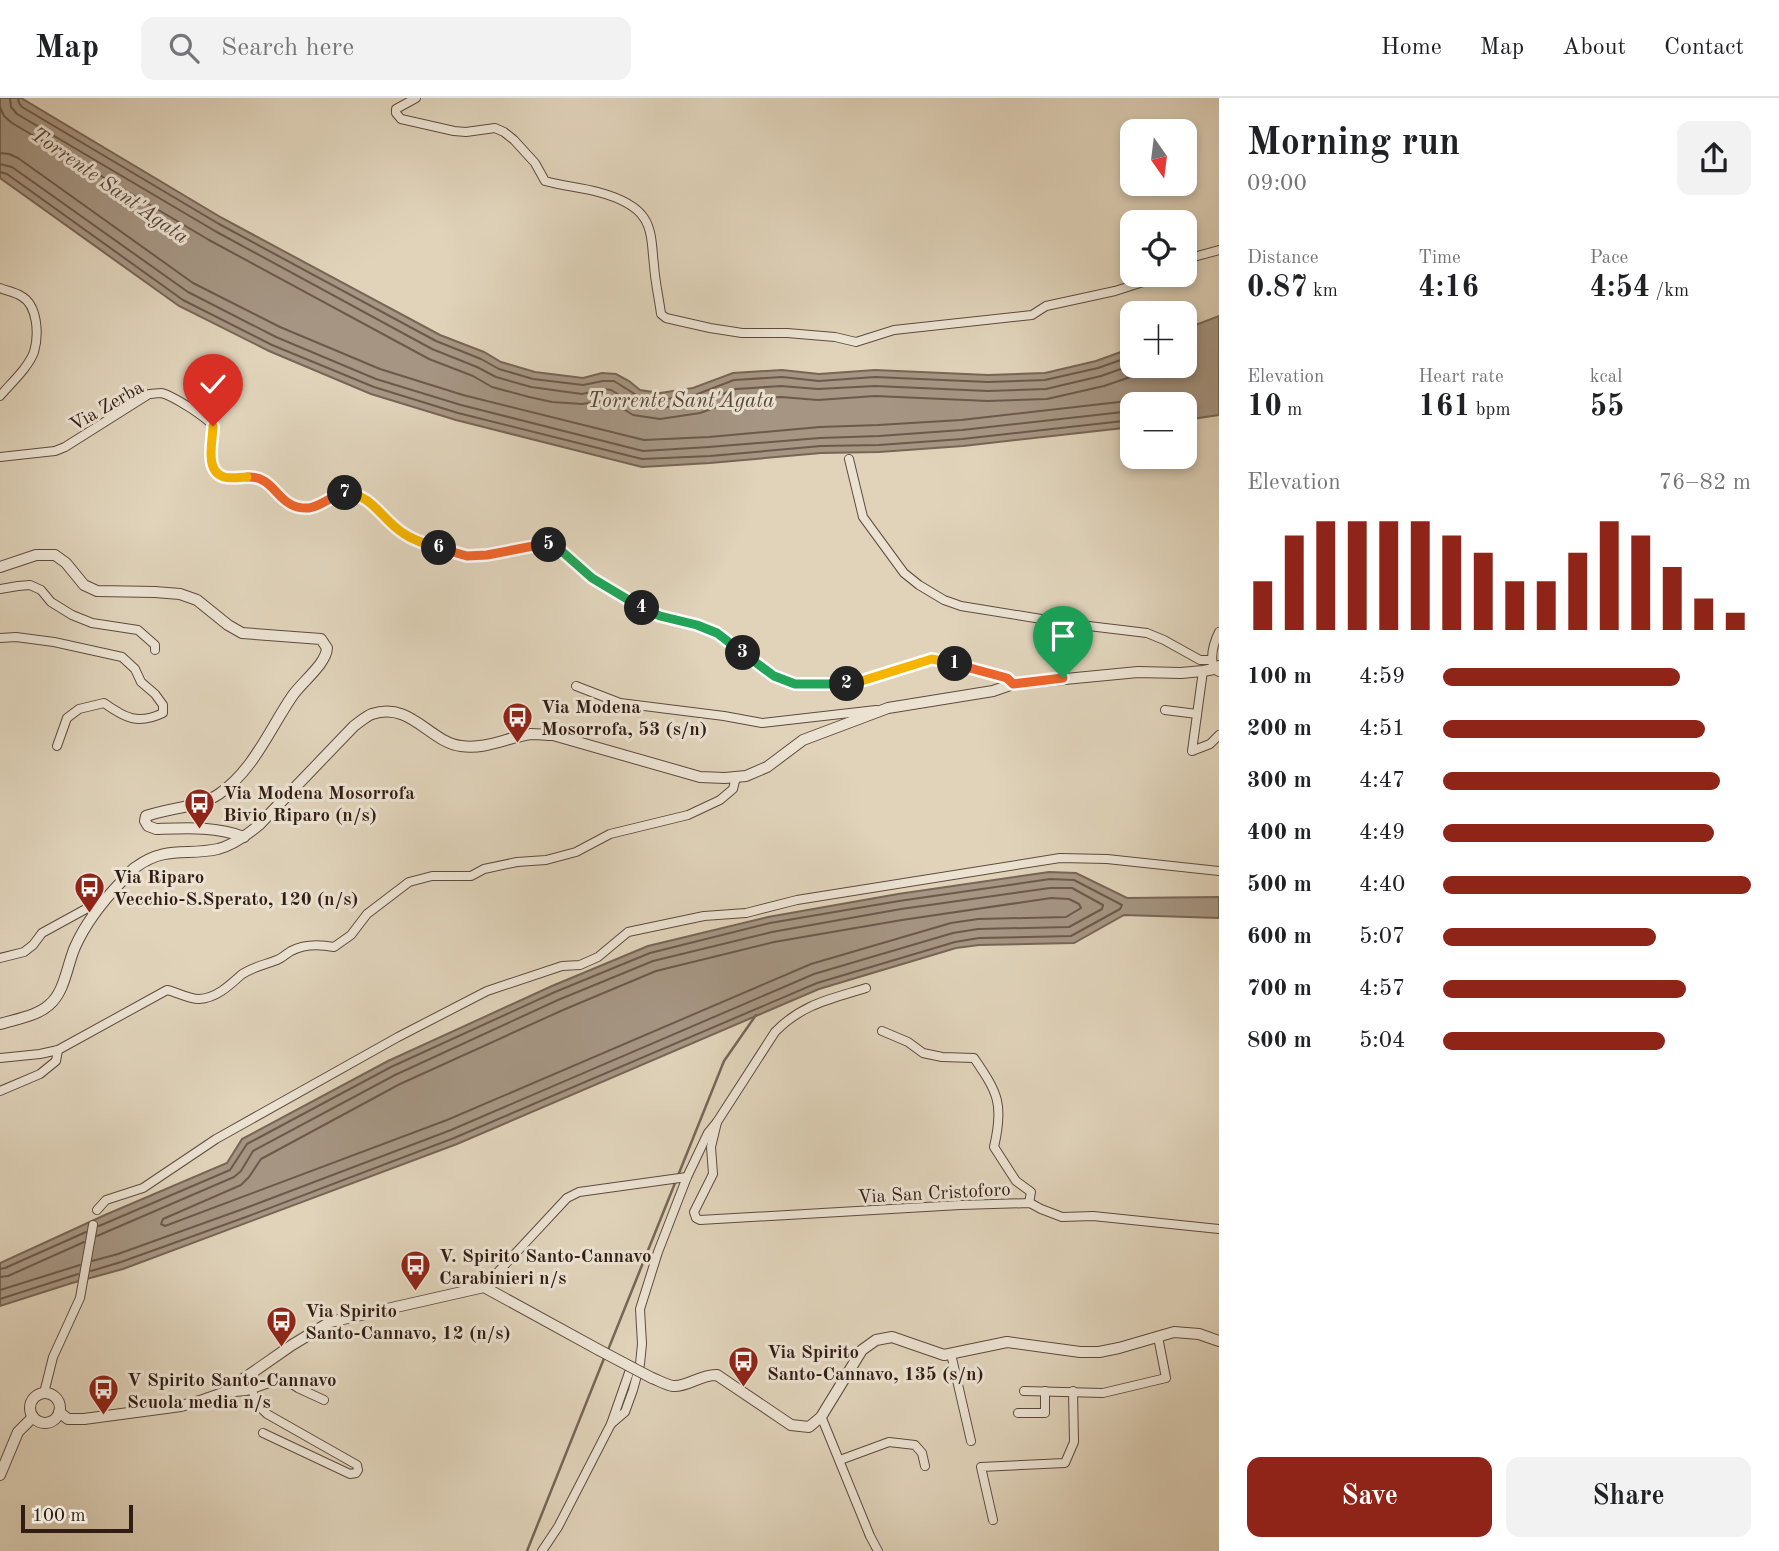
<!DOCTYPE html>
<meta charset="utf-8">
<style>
:root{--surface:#fff;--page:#f2f2f2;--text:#202124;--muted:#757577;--line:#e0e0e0;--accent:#8f2418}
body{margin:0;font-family:"Old Standard TT",serif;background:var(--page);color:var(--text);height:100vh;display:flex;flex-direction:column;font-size:26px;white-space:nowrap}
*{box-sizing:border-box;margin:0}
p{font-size:23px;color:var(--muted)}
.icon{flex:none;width:38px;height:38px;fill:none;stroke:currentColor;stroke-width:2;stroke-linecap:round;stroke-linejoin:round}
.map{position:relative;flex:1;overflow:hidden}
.sheet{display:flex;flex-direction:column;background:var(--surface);width:560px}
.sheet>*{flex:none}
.needle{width:46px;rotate:166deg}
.controls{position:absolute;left:1120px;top:21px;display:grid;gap:14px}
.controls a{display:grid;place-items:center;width:77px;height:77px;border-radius:14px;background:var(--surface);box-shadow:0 4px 10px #0003;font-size:35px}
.scale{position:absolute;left:21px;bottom:18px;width:112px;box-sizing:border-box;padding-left:7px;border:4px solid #321d14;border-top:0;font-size:19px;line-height:24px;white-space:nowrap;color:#321d14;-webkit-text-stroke:5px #ebe2d2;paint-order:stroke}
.pin{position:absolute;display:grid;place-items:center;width:60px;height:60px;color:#fff;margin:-72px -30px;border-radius:50% 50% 50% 0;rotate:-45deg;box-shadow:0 0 7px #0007}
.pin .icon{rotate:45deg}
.km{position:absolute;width:35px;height:35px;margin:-18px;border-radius:50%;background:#222;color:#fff;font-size:19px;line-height:35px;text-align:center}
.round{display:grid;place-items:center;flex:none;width:74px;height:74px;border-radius:14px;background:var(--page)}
.overview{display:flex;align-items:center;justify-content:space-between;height:119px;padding:0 28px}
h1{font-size:38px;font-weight:700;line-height:52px}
.figures{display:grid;grid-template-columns:repeat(3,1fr);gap:10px;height:119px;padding:7px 28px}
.figures div{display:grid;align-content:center}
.figures b{font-size:30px;font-weight:700}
.figures small{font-size:19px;font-weight:400}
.figures p{font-size:19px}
.chart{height:196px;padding:14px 28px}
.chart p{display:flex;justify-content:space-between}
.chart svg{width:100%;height:126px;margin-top:7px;stroke:var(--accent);stroke-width:6}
.cta{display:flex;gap:14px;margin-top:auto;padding:14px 28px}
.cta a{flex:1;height:80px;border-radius:14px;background:var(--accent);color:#fff;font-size:28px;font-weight:700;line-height:80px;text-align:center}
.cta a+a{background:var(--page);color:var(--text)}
ul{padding:0 28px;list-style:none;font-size:23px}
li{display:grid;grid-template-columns:112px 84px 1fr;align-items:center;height:52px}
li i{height:18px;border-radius:9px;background:var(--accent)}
header{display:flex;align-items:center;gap:42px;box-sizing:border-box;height:98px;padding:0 35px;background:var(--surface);border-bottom:2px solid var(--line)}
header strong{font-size:33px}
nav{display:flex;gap:38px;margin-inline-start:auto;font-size:24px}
.search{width:490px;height:63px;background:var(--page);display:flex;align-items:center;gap:18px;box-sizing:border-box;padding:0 24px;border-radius:14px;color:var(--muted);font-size:26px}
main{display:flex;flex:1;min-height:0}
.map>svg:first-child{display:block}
</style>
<header>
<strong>Map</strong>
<div class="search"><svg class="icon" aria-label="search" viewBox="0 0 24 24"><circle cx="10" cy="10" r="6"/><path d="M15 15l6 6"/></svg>Search here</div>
<nav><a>Home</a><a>Map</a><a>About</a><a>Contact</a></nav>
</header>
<main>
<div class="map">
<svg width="1219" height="1453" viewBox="0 0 1219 1453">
<rect width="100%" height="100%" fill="#e0d3ba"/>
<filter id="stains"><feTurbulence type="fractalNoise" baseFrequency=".00286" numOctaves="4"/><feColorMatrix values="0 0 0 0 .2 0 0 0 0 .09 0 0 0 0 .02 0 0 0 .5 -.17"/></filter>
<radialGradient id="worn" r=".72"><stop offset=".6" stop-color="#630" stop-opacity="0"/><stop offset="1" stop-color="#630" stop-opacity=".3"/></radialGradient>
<g fill="#a59582" stroke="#776556" stroke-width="2">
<polygon points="0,0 21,0 222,120 440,237 484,254 501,264 535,274 583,280 602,275 616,276 629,283 640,292 660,295 693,290 733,275 782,272 819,276 875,272 988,277 1045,275 1096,263 1132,250 1132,268 1185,268 1185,231 1219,218 1219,317 1185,322 1185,306 1132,306 1132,329 963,348 879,354 821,355 710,365 642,369 456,322 371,296 269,253 179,208 0,80"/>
<polygon points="1049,774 1076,775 1127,800 1219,799 1219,820 1124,817 1074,845 979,847 956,850 819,891 457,1046 123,1171 72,1185 0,1208 0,1165 105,1117 227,1065 242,1041 388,963 552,888 648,848 768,819 898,796"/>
</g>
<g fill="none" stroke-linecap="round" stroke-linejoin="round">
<g stroke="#6c594b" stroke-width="2">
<polyline points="10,0 11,9 17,16 215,133 432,251 477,269 496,279 531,289 582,296 604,291 611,292 634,306 660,310 698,305 736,291 781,288 818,291 875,288 988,293 1046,291 1101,278 1132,267"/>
<polyline points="18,0 19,5 22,9 219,126 436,243 481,261 499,271 533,281 583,287 603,283 614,283 638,298 660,302 695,297 734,282 782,279 819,283 875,279 988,284 1045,282 1098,270 1132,258"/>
<polyline points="0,9 4,18 12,25 209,142 429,261 473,278 492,289 529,299 552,304 582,306 609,302 633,317 660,321 700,315 738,301 781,299 818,302 875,298 988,303 1047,301 1104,288 1142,275 1151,268"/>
<polyline points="0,55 9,56 18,60 193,185 280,229 380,271 463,297 644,342 709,339 820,329 878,327 961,322 1128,303 1144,306"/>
<polyline points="0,66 12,69 188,194 276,239 376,281 461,307 643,353 709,349 820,340 879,338 962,332 1132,313"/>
<polyline points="0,74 7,76 183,202 272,247 374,289 458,315 642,361 710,358 821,348 879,347 962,341 1132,322"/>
<polygon points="1051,800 1069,801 1079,806 1081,810 1066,819 978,821 951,825 811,866 447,1022 165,1128 161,1126 163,1121 241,1087 249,1079 261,1061 400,986 563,912 656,873 774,844 902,822"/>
<polyline points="92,1163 118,1156 243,1111 451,1032 814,876 953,835 978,831 1069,829 1102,811 1103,807 1072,790 1050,790 901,811 772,834 653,863 558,902 395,977 253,1053 241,1073 234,1079 97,1138"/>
<polyline points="0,1171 5,1170 86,1134"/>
<polyline points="91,1173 121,1164 246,1119 454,1040 817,885 955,844 979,840 1071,838 1120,811 1122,807 1074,782 1050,781 899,803 770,825 650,855 555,894 391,969 247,1046 230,1072 99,1128"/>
<polyline points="0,1179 8,1178 84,1144"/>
<polyline points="0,1192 80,1167"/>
<polyline points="0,1201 78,1176"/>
</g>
<g stroke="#776556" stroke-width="2.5">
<polyline points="608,1252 724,963 756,917"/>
<polyline points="527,1453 605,1258"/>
</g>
<defs>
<g id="minor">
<path d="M 416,0 L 396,11 L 396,15 L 401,21 L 454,33 L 466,34 L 495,30 L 504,34 L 514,42 L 535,65 L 545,83 C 562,88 580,89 598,94 C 613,98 635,106 644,120 C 653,133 652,153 654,167 C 655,184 659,200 661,216 L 666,220 L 710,230 L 742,235 L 787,235 L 835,239 L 856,244 L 894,232 L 1032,217 L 1046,208 L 1115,193 L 1165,177"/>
<polyline points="1185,163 1190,160 1219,152"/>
<path d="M 0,190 C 7,193 15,194 21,198 C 38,207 39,237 34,254 C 28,270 11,285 0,298"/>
<path d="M 0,359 L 55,353 L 65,349 L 149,296 C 150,296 160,295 161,295 C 172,297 206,319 213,328 L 211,364 L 215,373 L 224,379 L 252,378 L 261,380 L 271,387 L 285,405 L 297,409 L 309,410 L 320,407 L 336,397 L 347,394 L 358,397 L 370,403 L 400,434 L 415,442 L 467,458 L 487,457 L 544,446 L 557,449 L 592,480 L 637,507 L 660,518 L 697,527 L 717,535 L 774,578 L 795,586 L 841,586 L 854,585 L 932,561 L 1007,580 L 1013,586"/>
<polyline points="849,361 863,419 904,475 919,487 944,502 961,508 1072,526 1147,535 1164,542 1200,562 1211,562"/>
<polyline points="0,491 18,488 30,487 41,492 51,504 72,517 92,525 138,532 155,547 155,552"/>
<path d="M 1219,534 C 1213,546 1210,559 1214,571 L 1219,574"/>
<path d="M 0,540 L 16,539 L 54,544 L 122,559 L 135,571 L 141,584 L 155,596 L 163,607 L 163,615 C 138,627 125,620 104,605 L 79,611 L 67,620 L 57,648"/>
<polyline points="1203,573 1192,653 1210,646 1219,637"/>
<polyline points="576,588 620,605 724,618 762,625 876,612"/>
<polyline points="1165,612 1197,616"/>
<polyline points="0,860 24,854 33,847 42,835 104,801"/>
<path d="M 882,933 L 908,944 L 923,955 L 942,959 L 974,960 C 998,995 1004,1006 994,1049 L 1016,1083 L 1031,1094 L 1029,1105"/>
<path d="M 0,960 L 40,956 L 58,952 L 167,892 C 177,894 188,901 199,901 C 216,900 229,888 241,877 C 252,869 264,867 277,862 C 282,860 286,856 291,853 C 304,846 319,846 334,849 L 351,837 L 367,816 L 409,784 L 432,778 L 471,778 L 484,771 L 517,764 L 546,762 L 576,754 L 610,736 L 688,717 L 720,702 L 733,691 L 736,679"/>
<polyline points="0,993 40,976 56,963 58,952"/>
<polyline points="717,1024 711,1049 713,1076 694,1114 696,1120 700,1122 960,1107 1030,1105 1041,1111 1062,1119 1093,1118 1219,1131"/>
<polyline points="97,1112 106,1102 143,1090 216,1041 398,939 487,893 562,868 580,867 598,859 628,834 704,818 746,815 797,802 1060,760 1107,761 1219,773"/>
<polyline points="484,1189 567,1100 579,1094 687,1079"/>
<polyline points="951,1256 971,1343"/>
<polyline points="251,1291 260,1309 267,1316 357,1367 358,1372 356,1375 350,1376 263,1335"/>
<polyline points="1024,1293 1103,1295 1166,1280 1158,1239"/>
<polyline points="44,1295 53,1259 80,1200 93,1127"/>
<polyline points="223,1295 246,1293 278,1282 287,1283 298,1290 324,1302"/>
<polyline points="1018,1315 1045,1315 1045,1293"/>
<polyline points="821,1318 870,1438 878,1453"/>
<path d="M 611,1326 L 625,1314 L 633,1292 L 640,1266 L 642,1246 L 640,1211 L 658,1154 L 687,1079 L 708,1035 L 717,1024 L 775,934 C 802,906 831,901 866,890"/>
<polyline points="840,1362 889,1344 915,1347 922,1355 925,1368"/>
<polyline points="993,1422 981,1369 1065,1365 1074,1344 1073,1293"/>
<polyline points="542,1453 558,1429 611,1326 631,1269"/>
</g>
<g id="tertiary">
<path d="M 0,469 L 36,457 L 55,457 L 66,465 L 84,487 L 97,493 L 155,494 L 180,496 L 197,502 L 228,527 L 242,535 L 321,541 L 327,550 C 326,566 303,583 293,597 C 270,630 254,672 219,696 C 200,709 168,710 146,718 L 145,723 L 148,728 L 156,731 C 186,730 216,728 244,739"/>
<path d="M 0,926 C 16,921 37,918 49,907 C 65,894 67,867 75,849 C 86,824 102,804 121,784 C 126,779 130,773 136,769 C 166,747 187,758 218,751 C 233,747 247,737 259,727 L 354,628 C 360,624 366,618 372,616 C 411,603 429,644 461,648 C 486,652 508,639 531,636 C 538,636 546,637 553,637 L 700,679 L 725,680 L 746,678 L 767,669 L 803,642 L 888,610 L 993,593 L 1013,586 L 1138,574 L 1181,575 L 1203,573 L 1214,571 L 1219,568"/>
<path d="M 652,1280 C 658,1282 666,1287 673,1288 C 688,1289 701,1276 717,1277 L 791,1327 L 809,1329 L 821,1319 L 862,1252 L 876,1242 L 892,1239 L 944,1257 L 1007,1244 L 1080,1254 L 1099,1254 L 1119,1250 L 1174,1234 L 1199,1236 L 1219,1243"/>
<circle cx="45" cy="1310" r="15"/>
<polyline points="59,1314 68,1321 84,1321 181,1308 203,1302 223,1295 292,1247 330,1224 484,1189 599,1252"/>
<polyline points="0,1377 18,1334 33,1319"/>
</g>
</defs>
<use href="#minor" stroke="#5e4a3e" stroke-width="10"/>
<use href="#tertiary" stroke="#5e4a3e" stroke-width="12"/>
<use href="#minor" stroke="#ebe2d2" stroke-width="8"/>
<use href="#tertiary" stroke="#ebe2d2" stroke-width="10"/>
<defs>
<polyline id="tertiary-bridge" points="599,1252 652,1280"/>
</defs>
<use href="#tertiary-bridge" stroke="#5e4a3e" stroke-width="12" stroke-linecap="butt"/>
<use href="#tertiary-bridge" stroke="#ebe2d2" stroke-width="10"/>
</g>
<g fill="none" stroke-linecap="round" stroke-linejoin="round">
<defs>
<polyline id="split-1" points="955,566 1007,580 1013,586 1063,580"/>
<polyline id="split-2" points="847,586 855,585 932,561 955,566"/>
<polyline id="split-3" points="743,555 774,578 795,586 847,586"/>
<polyline id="split-4" points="642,510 660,518 697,527 717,535 743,555"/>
<polyline id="split-5" points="549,447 557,449 592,480 642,510"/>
<polyline id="split-6" points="439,450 467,458 487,457 544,446 549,447"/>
<path id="split-7" d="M 345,395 C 372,396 382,422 403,435 C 414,443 426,446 439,450"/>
<path id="split-8" d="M 247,379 C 277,377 276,412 309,410 C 322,408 332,397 345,395"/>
<path id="split-9" d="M 213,328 C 213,343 204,373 224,379 C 231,381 240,379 247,379"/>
</defs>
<use href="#split-1" stroke="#fff" stroke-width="14"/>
<use href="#split-2" stroke="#fff" stroke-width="14"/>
<use href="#split-3" stroke="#fff" stroke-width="14"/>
<use href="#split-4" stroke="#fff" stroke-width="14"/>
<use href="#split-5" stroke="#fff" stroke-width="14"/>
<use href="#split-6" stroke="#fff" stroke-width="14"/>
<use href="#split-7" stroke="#fff" stroke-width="14"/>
<use href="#split-8" stroke="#fff" stroke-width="14"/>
<use href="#split-9" stroke="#fff" stroke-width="14"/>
<use href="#split-1" stroke="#f0652b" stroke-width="9"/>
<use href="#split-2" stroke="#f5b400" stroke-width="9"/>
<use href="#split-3" stroke="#22a559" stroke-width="9"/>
<use href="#split-4" stroke="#22a559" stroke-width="9"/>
<use href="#split-5" stroke="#22a559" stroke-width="9"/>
<use href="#split-6" stroke="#f0652b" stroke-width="9"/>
<use href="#split-7" stroke="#f5b400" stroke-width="9"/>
<use href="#split-8" stroke="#f0652b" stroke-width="9"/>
<use href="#split-9" stroke="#f5b400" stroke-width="9"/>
</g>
<defs>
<symbol id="bus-pin" viewBox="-11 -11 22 30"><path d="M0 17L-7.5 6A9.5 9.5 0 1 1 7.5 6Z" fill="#8f2418" stroke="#ebe2d2"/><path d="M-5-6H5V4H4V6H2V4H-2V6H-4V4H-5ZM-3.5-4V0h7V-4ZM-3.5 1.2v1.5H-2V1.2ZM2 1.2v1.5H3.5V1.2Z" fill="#fff"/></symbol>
</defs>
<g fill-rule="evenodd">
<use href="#bus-pin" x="500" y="602" width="35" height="47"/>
<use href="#bus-pin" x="182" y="688" width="35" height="47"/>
<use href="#bus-pin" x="72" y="772" width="35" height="47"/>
<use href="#bus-pin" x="398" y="1150" width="35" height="47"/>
<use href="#bus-pin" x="264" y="1206" width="35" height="47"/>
<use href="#bus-pin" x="726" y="1246" width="35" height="47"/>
<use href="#bus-pin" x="86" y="1274" width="35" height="47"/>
</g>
<g text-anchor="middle" stroke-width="6" stroke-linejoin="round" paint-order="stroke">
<g font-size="19" fill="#321d14" stroke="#ebe2d2">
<text transform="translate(106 307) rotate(-30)" y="7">Via Zerba</text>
<text transform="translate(934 1094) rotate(-3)" y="7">Via San Cristoforo</text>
</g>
<g font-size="19" font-weight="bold" fill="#321d14" stroke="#ebe2d2" text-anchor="start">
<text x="541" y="615">Via Modena<tspan x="541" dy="22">Mosorrofa, 53 (s/n)</tspan></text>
<text x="223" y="701">Via Modena Mosorrofa<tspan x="223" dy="22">Bivio Riparo (n/s)</tspan></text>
<text x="113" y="785">Via Riparo<tspan x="113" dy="22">Vecchio-S.Sperato, 120 (n/s)</tspan></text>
<text x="439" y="1164">V. Spirito Santo-Cannavo<tspan x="439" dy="22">Carabinieri n/s</tspan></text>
<text x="305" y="1219">Via Spirito<tspan x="305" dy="22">Santo-Cannavo, 12 (n/s)</tspan></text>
<text x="767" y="1260">Via Spirito<tspan x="767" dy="22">Santo-Cannavo, 135 (s/n)</tspan></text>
<text x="127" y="1288">V Spirito Santo-Cannavo<tspan x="127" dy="22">Scuola media n/s</tspan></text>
</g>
<g font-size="21" font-style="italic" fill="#5a473a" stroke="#ebe2d2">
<text transform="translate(110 87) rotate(35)" y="7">Torrente Sant'Agata</text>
<text x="681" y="309">Torrente Sant'Agata</text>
</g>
</g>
<rect width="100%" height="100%" filter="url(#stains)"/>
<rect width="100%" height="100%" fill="url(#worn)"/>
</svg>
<div class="controls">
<a><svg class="needle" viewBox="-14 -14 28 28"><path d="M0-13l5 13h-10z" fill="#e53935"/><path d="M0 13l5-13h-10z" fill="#757577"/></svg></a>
<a><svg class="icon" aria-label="locate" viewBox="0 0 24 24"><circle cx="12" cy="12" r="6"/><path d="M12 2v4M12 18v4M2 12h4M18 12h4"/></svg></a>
<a>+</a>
<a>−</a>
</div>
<div class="scale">100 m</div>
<div class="pin" style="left:1063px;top:580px;background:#1e9e55"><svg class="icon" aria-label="arrive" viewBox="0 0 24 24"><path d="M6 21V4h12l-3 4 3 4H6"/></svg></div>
<div class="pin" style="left:213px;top:328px;background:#d93025"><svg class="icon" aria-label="check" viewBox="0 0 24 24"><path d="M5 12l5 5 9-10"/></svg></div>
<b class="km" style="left:955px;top:566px">1</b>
<b class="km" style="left:847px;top:586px">2</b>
<b class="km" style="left:743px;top:555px">3</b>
<b class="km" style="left:642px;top:510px">4</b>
<b class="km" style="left:549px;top:447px">5</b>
<b class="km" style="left:439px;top:450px">6</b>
<b class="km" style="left:345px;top:395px">7</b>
</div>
<section class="sheet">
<div class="overview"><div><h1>Morning run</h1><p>09:00</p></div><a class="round"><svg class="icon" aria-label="share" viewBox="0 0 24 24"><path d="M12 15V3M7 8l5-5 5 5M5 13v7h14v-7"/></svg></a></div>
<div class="figures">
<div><p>Distance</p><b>0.87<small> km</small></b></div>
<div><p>Time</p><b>4:16</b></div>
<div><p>Pace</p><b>4:54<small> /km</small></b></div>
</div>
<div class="figures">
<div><p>Elevation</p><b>10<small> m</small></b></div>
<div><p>Heart rate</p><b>161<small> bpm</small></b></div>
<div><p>kcal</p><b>55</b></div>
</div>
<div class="chart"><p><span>Elevation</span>76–82 m</p>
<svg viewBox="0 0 160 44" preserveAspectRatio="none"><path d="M5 44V27M15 44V11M25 44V6M35 44V6M45 44V6M55 44V6M65 44V11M75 44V17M85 44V27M95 44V27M105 44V17M115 44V6M125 44V11M135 44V22M145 44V33M155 44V38"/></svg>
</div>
<ul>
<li><b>100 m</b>4:59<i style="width:77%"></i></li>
<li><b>200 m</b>4:51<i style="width:85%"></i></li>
<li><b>300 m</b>4:47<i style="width:90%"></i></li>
<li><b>400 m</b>4:49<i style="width:88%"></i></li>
<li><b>500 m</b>4:40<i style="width:100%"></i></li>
<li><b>600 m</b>5:07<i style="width:69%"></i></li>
<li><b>700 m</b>4:57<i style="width:79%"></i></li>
<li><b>800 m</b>5:04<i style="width:72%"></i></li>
</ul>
<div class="cta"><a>Save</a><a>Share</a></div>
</section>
</main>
